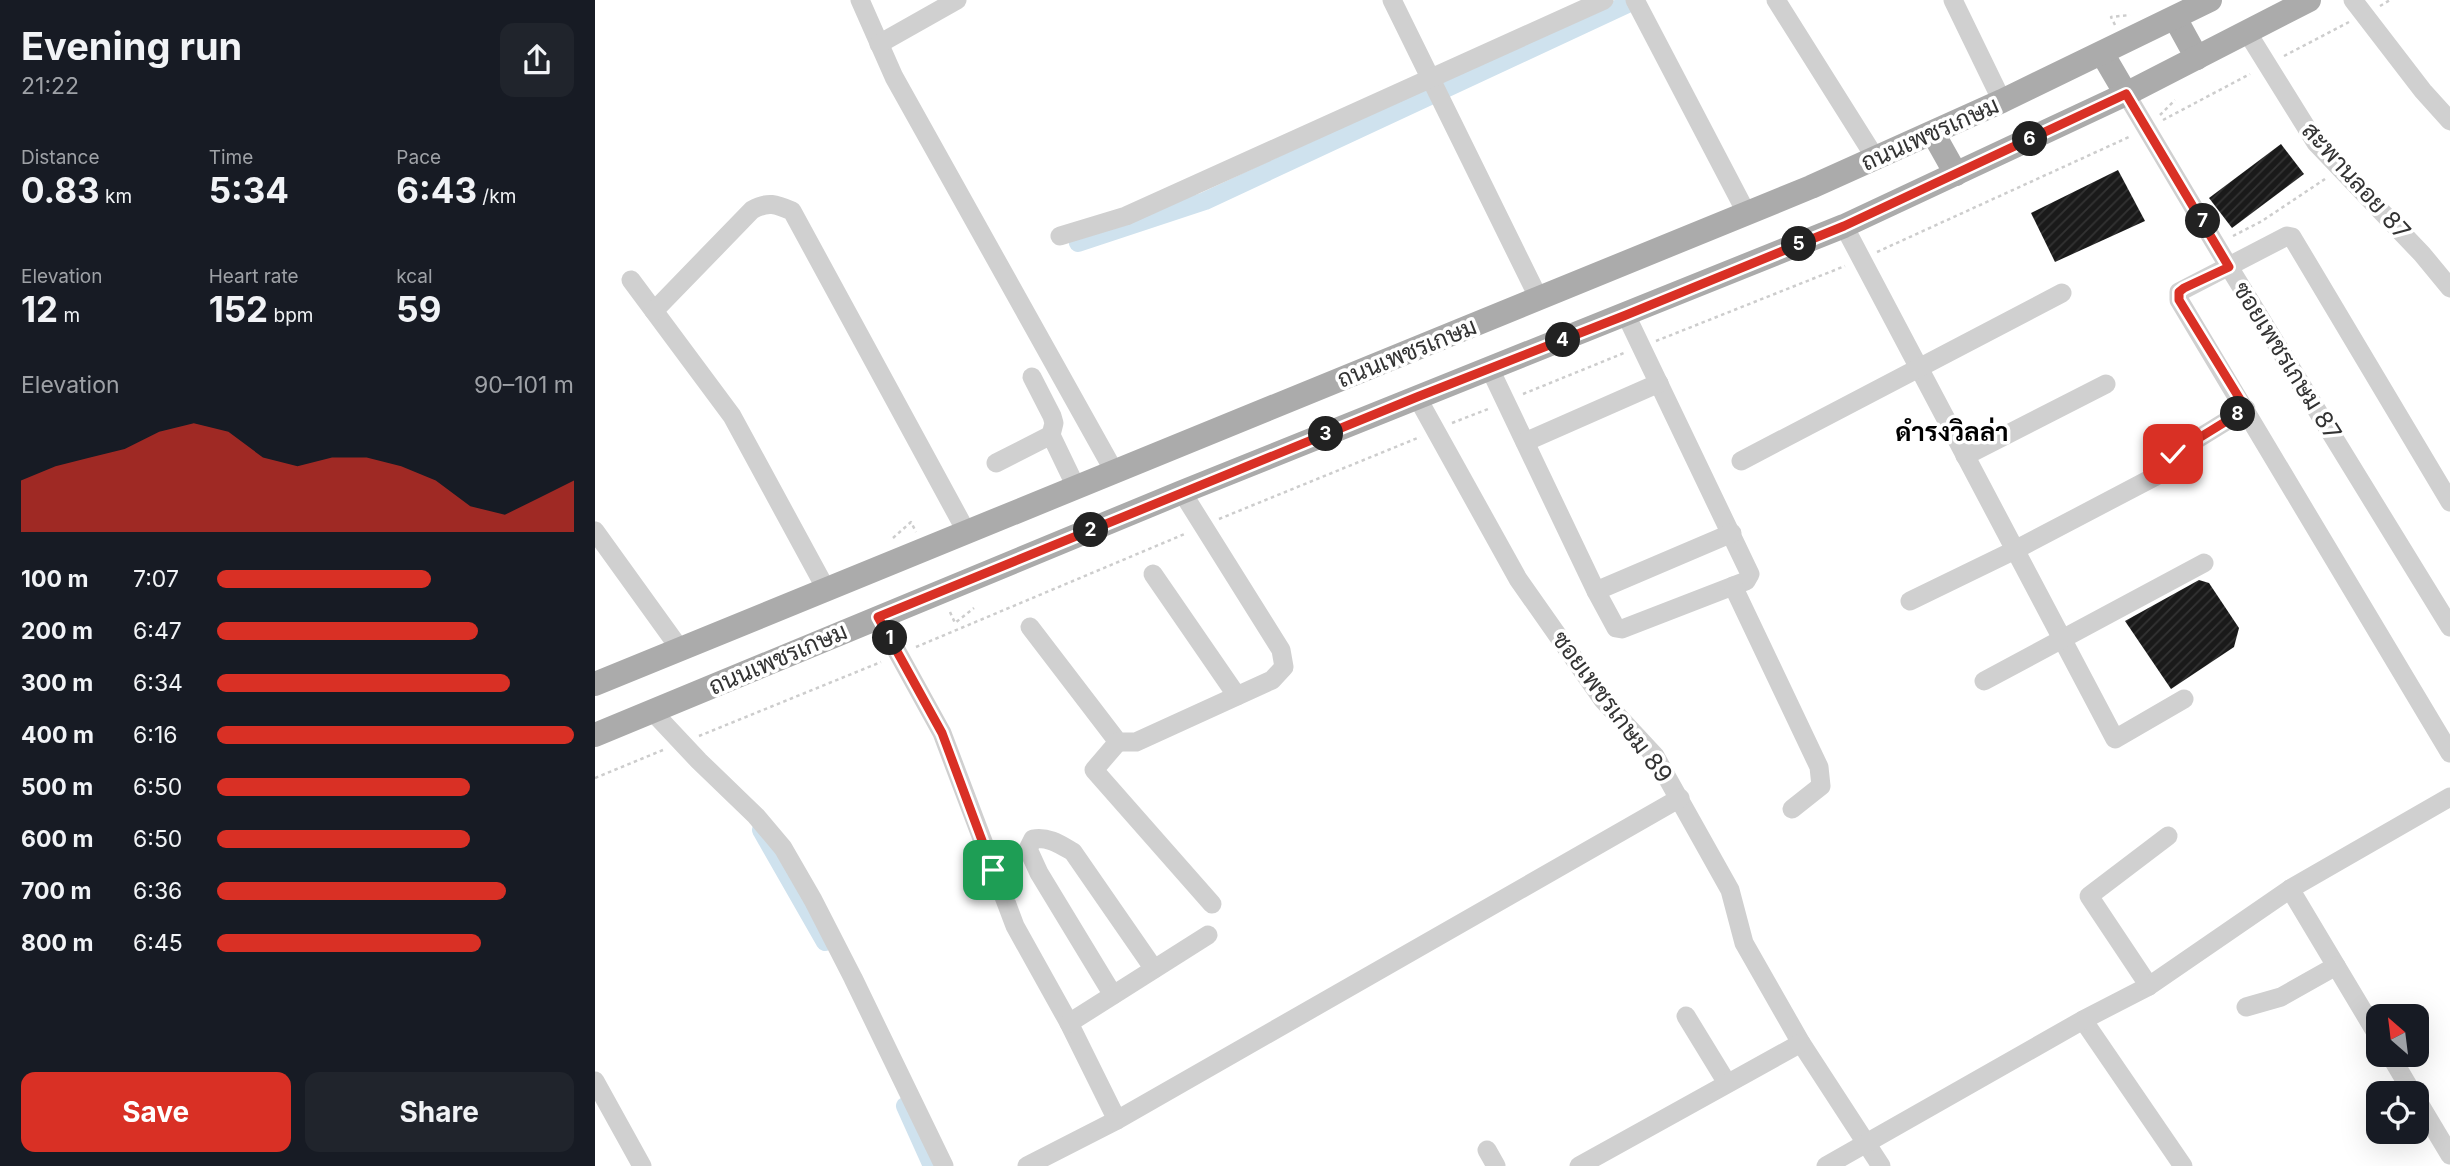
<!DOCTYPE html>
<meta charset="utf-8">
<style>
:root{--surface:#171b24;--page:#20242c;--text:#f1f3f6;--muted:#9ea1a6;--accent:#d93025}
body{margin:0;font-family:Inter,Sarabun,sans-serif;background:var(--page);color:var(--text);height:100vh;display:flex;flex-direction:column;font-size:26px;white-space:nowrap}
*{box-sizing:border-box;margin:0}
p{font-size:23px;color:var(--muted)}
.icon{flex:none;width:38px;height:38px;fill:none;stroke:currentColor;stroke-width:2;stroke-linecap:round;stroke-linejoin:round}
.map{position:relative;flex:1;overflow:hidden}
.panel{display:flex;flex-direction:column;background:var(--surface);width:595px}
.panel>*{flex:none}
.needle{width:46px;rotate:332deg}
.controls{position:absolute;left:1771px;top:1004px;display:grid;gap:14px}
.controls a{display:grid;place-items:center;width:63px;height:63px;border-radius:14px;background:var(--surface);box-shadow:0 7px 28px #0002;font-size:35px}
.pin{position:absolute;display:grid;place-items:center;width:60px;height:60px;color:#fff;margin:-30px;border-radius:14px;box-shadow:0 4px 10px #0006}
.km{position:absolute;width:35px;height:35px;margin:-18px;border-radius:50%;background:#222;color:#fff;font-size:19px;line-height:35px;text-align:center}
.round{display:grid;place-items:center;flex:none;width:74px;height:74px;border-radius:14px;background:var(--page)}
.overview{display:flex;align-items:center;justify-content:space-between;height:119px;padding:0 21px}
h1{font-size:38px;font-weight:700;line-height:52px}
.stats{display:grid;grid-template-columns:repeat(3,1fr);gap:10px;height:119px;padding:7px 21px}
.stats div{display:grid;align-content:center}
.stats b{font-size:35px;font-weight:700}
.stats small{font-size:19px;font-weight:400}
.stats p{font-size:19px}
.chart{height:196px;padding:14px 21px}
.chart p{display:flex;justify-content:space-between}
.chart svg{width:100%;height:126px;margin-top:7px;fill:var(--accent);opacity:.7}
.cta{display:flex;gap:14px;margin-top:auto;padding:14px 21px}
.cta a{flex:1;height:80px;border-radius:14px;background:var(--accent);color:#fff;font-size:28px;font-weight:700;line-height:80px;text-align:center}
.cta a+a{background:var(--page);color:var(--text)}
ul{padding:0 21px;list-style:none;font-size:23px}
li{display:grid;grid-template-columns:112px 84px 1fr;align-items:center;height:52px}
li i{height:18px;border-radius:9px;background:var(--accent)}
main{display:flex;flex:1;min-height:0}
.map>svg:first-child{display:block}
</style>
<main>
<section class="panel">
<div class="overview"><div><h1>Evening run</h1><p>21:22</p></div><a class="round"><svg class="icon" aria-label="share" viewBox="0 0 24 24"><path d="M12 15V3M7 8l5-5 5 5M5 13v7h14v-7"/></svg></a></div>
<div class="stats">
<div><p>Distance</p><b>0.83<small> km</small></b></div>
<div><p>Time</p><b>5:34</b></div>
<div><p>Pace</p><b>6:43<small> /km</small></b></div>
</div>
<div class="stats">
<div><p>Elevation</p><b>12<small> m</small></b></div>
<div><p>Heart rate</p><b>152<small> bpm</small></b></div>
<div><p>kcal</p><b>59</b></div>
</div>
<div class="chart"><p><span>Elevation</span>90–101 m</p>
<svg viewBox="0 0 160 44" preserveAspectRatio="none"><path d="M0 44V26L10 21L20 18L30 15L40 9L50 6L60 9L70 18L80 21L90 18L100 18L110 21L120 26L130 35L140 38L150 32L160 26V44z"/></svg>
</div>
<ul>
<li><b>100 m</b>7:07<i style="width:60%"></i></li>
<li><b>200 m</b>6:47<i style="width:73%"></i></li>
<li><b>300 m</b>6:34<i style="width:82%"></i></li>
<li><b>400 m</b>6:16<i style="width:100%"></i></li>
<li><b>500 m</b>6:50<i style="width:71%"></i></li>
<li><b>600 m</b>6:50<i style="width:71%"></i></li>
<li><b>700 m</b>6:36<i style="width:81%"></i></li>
<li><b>800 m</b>6:45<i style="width:74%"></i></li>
</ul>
<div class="cta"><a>Save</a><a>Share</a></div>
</section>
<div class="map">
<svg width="1855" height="1166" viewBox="0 0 1855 1166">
<defs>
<pattern id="building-hatch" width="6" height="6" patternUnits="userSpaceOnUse" patternTransform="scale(1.75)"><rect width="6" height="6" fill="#1a1a1a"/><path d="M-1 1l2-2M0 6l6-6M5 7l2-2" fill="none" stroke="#333"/></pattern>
</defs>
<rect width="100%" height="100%" fill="#fff"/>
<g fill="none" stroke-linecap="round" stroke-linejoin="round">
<g stroke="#cfe2ee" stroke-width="18">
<polyline points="483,243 610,201 1041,0"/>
<polyline points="166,830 230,942"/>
<polyline points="310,1106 337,1166"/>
</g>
</g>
<g fill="url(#building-hatch)">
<polygon points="1686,144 1709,174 1637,228 1614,198"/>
<polygon points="1523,170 1550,221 1460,262 1436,213"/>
<polygon points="1604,580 1614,583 1644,628 1639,647 1576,689 1530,621"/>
</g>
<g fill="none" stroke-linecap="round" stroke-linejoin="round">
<g stroke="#cdcdcd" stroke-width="2.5" stroke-dasharray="3.5 3.5" stroke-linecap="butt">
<polyline points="1785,6 1795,0"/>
<polyline points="1520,25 1516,17 1535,15"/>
<polyline points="1689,56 1754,22"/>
<polyline points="1565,115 1580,100"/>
<polyline points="1568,120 1655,74"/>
<polyline points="1638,236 1667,221 1730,179"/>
<polyline points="1282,252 1534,137"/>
<polyline points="1061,341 1250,266"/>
<polyline points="928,394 1029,353"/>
<polyline points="857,423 893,409"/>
<polyline points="624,519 825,437"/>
<polyline points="298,538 316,522 321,532"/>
<polyline points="355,612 360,623 379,608"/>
<polyline points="321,647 592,533"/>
<polyline points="104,736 286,662"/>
<polyline points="0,778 68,750"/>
</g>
<g stroke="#d0d0d0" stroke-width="19">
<polyline points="265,0 299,77 519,471"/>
<polyline points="797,0 944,299"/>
<polyline points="1040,0 1152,214"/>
<polyline points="1181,0 1281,159"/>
<polyline points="1358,0 1407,101"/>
<polyline points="1758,0 1828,91 1855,121"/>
<polyline points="1652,32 1721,143 1827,254 1855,288"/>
<polyline points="284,44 362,0"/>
<polyline points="1531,94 1634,267 1855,627"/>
<polyline points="1249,226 1520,739 1589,699"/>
<polyline points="465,236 531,216 1009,0"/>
<polyline points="36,280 137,416 231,589"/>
<path d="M 59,311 L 157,210 C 173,201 181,204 197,211 L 371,531"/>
<polyline points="895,369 1001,591 1021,628 1027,629 1151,581 1155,574 1031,315"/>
<polyline points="437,377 457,416 459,423 456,435"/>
<polyline points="822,397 923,579 1008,700 1060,756 1135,890 1149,943 1206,1043 1286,1166"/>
<polyline points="930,442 1064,383"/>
<polyline points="1578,454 1651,409"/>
<polyline points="1370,456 1511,384"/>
<polyline points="1146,461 1467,293"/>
<polyline points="401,463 456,435 481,487"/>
<polyline points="1855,502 1697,237 1692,236 1584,292 1584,300 1855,753"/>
<polyline points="0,531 85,649"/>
<polyline points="558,574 642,696"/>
<polyline points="1138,586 1224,767 1226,786 1197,809"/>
<polyline points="1001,591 1137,533"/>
<polyline points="1315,601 1420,550 1561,476"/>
<polyline points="283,617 347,733 420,926 474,1023 522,1120"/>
<polyline points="435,627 523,742 541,742 677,680 689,667 686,650 587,492"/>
<polyline points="1389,681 1609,563"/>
<polyline points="57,711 104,761 161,816 188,848 218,900 258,978 349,1166"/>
<polyline points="523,742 499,770 617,904"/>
<polyline points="1695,889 1783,1036"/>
<polyline points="1554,986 1494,896 1573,836"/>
<path d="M 518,995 L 444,873 L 433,849 L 438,839 C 453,836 466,845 478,852 L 559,969"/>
<polyline points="1651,1007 1686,997 1741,966"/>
<polyline points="1091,1016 1132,1083"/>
<polyline points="1488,1020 1588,1166"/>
<polyline points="474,1023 613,935"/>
<polyline points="1795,1055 1818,1094"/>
<polyline points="0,1081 47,1166"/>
<polyline points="1822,1100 1855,1155"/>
<polyline points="892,1150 901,1166"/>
<polyline points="432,1166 522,1120 1085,798"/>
<polyline points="984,1166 1206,1043"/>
<polyline points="1231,1166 1488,1020 1554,986 1695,889 1855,797"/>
</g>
<g stroke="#ababab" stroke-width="24">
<polyline points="1580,18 1602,58"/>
<polyline points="1507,53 1531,94"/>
<polyline points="1338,133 1361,174"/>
<polyline points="0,684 1216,187 1407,101 1615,0"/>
<polyline points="0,735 587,492 1249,226 1531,94 1714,0"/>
</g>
</g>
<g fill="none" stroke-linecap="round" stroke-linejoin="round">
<defs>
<polyline id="route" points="398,870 347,733 283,617 822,397 1031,315 1249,226 1531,94 1634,267 1589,288 1584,292 1584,300 1651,409 1578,454"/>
</defs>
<use href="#route" stroke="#fff" stroke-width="14"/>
<use href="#route" stroke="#d93025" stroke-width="9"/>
</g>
<g text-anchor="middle" stroke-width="7" stroke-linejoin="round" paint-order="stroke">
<g font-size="24" fill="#333" stroke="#fff">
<text transform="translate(1335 134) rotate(-24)" y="8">ถนนเพชรเกษม</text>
<text transform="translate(1761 181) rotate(48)" y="8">สะพานลอย 87</text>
<text transform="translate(812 353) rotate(-22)" y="8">ถนนเพชรเกษม</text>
<text transform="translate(1692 361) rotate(58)" y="8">ซอยเพชรเกษม 87</text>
<text transform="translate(183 659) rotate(-23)" y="8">ถนนเพชรเกษม</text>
<text transform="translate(1017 707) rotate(53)" y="8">ซอยเพชรเกษม 89</text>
</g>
<g font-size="26" font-weight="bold" fill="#000" stroke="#fff">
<text x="1357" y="441">ดำรงวิลล่า</text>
</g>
</g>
</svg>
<div class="controls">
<a><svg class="needle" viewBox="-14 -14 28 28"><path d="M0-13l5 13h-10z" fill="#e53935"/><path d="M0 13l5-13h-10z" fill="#9ea1a6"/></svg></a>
<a><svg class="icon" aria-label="locate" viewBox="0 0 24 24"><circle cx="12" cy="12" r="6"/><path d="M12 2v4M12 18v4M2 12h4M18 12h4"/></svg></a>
</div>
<div class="pin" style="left:398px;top:870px;background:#1e9e55"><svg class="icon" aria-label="arrive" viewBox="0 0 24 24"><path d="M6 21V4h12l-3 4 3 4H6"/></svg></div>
<div class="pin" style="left:1578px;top:454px;background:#d93025"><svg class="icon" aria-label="check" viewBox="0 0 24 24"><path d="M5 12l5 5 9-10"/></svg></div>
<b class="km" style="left:295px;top:638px">1</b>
<b class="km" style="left:496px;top:530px">2</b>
<b class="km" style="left:731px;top:434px">3</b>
<b class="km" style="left:968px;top:340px">4</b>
<b class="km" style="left:1204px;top:244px">5</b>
<b class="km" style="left:1435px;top:139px">6</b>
<b class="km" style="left:1608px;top:221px">7</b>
<b class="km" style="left:1643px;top:414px">8</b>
</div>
</main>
